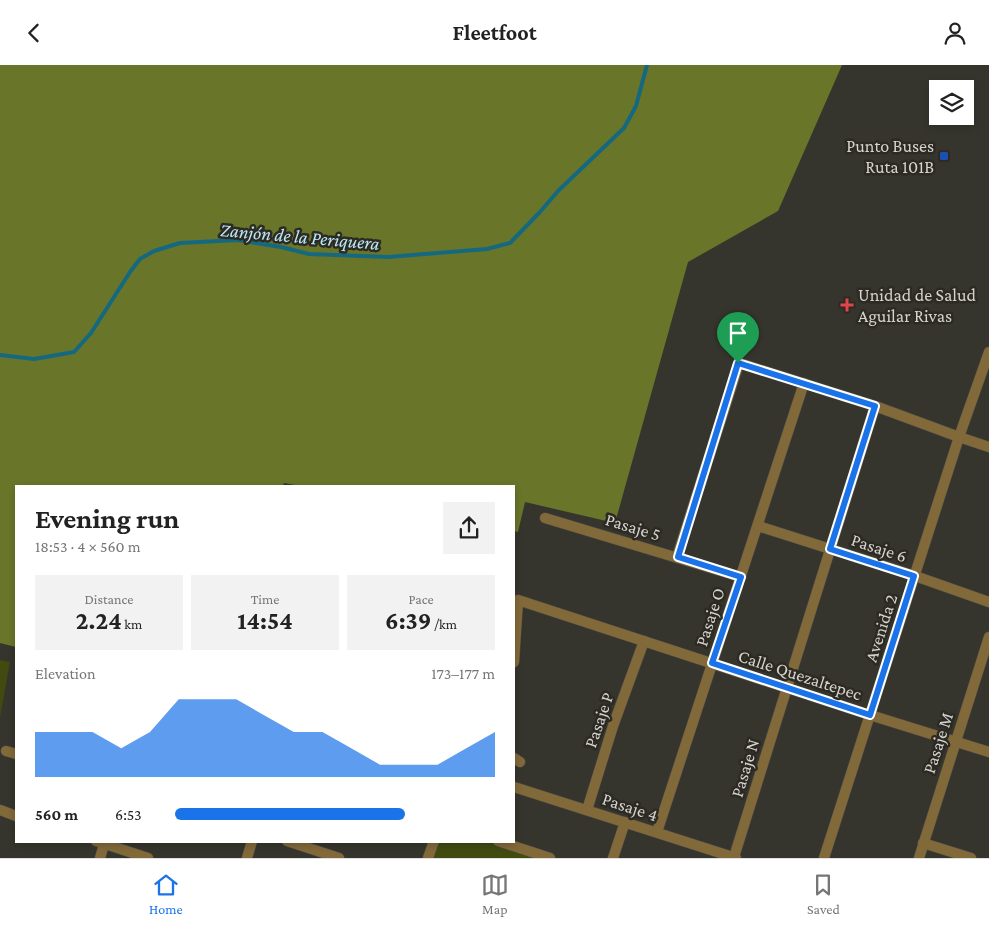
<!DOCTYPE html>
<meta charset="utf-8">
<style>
:root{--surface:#fff;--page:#f2f2f2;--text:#222;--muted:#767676;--line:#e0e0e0;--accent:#1a73e8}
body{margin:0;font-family:"Crimson Pro",serif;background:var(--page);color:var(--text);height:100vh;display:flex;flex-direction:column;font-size:19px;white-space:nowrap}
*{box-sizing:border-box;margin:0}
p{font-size:16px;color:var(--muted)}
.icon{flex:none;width:28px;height:28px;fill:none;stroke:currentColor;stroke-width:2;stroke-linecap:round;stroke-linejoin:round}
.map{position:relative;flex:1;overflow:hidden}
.side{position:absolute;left:15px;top:420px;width:500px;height:358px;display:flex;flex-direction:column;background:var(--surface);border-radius:0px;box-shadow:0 2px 8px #0003}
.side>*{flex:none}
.fabs{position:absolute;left:929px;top:15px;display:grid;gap:10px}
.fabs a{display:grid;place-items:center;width:45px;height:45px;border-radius:0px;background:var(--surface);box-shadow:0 2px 8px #0003;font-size:25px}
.pin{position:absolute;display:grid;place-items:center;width:42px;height:42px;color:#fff;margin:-51px -21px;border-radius:50% 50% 50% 0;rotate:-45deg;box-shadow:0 0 5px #0007}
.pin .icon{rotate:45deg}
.round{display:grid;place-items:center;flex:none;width:52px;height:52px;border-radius:0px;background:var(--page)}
.overview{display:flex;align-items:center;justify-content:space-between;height:85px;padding:0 20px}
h1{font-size:28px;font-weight:700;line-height:38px}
.metrics{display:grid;grid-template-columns:repeat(3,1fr);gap:8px;height:85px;padding:5px 20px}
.metrics div{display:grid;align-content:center;border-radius:0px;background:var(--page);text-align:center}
.metrics b{font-size:25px;font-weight:700}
.metrics small{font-size:14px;font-weight:400}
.metrics p{font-size:14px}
.chart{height:140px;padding:10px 20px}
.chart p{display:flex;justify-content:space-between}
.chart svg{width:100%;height:90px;margin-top:5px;fill:var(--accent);opacity:.7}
ul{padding:0 20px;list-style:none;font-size:16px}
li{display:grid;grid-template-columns:80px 60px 1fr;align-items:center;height:38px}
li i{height:12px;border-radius:6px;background:var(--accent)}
header{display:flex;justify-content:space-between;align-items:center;height:65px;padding:0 20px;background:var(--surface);font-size:22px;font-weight:700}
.menu{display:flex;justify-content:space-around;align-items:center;height:70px;border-top:1px solid var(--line);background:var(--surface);font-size:14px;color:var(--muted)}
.menu a{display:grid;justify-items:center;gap:2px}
.menu .current{color:var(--accent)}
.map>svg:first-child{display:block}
</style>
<header><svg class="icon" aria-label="back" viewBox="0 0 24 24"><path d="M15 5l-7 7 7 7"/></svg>Fleetfoot<svg class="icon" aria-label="person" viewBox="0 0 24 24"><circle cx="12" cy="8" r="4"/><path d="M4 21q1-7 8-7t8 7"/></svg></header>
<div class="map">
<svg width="989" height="793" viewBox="0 0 989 793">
<rect width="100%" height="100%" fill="#36352d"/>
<g fill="#414b10">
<polygon points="0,595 10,597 0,652"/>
<polygon points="437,776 485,776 538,793 431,793"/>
</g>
<polygon fill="#697629" points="0,0 842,0 778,146 688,197 615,458 525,437 518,467 514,466 514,421 300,421 284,418 283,421 16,421 16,582 0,578"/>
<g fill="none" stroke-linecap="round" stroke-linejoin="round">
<polyline stroke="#146980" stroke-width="4" points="0,290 34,294 74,287 91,268 130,207 140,194 154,186 180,178 238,175 281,182 309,189 388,192 487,184 510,178 540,147 558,126 624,63 636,41 647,0"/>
<defs>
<g id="pedestrian">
<polyline points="545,453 741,512"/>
<polyline points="758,461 915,511 989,537"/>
<polyline points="677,492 739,298"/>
<polyline points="6,686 16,689"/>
<polyline points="514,693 520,697"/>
<polyline points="514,722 736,793"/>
<polyline points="0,745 16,751"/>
<polyline points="587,745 613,661 644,576"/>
<polyline points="657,767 804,318"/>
<polyline points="96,776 148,793"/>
<polyline points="287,776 339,793"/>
<polyline points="498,776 550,793"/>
<polyline points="923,778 971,793"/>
<polyline points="734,792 875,341"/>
<polyline points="100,793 105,776"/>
<polyline points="247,793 252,776"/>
<polyline points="428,793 434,776"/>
<polyline points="613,793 625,757"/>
<polyline points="919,793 989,572"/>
</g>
<g id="minor">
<polyline points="739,298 875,341 959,372 989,382"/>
<polyline points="514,597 518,535 870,650 989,687"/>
<polyline points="824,793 959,372 989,287"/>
</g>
</defs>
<use href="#pedestrian" stroke="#52514a" stroke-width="11"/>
<use href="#minor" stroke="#52514a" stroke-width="11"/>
<use href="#pedestrian" stroke="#826939" stroke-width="10"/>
<use href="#minor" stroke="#826939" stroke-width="10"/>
</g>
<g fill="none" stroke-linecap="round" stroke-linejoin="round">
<defs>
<polygon id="route" points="738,298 875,341 830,484 914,511 870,650 712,598 741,512 678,492"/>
</defs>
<use href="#route" stroke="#fff" stroke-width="10"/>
<use href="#route" stroke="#1a73e8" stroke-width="6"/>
</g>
<rect fill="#1a4fb4" stroke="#2c2a23" stroke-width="2" x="939" y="86" width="10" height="10" rx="2.5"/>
<path fill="#e0444e" stroke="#2c2a23" stroke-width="2" d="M844.5 232.5h5v5h5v5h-5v5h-5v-5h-5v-5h5z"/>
<g text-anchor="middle" stroke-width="5" stroke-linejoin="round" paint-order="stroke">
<g font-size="18" fill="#d4d3ce" stroke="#2c2a23" text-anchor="end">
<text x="934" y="87">Punto Buses<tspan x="934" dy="21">Ruta 101B</tspan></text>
<text x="858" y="236" text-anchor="start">Unidad de Salud<tspan x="858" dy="21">Aguilar Rivas</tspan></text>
</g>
<g font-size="18" fill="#d4d3ce" stroke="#2c2a23">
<text transform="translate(633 462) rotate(17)" y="6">Pasaje 5</text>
<text transform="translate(879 483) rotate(18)" y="6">Pasaje 6</text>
<text transform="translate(710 552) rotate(-72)" y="6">Pasaje O</text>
<text transform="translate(881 563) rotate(-72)" y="6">Avenida 2</text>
<text transform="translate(800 610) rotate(18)" y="6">Calle Quezaltepec</text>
<text transform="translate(599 655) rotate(-71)" y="6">Pasaje P</text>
<text transform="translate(938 678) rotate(-72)" y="6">Pasaje M</text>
<text transform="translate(745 703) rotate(-73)" y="6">Pasaje N</text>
<text transform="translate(630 742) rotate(18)" y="6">Pasaje 4</text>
</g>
<g font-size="19" font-style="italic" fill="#bae9f9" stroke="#2c2a23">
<text transform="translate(300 171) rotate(5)" y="7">Zanjón de la Periquera</text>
</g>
</g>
</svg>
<div class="fabs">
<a><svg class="icon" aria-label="layers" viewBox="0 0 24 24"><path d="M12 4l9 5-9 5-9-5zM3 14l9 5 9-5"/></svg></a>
</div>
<div class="pin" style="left:738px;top:298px;background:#1e9e55"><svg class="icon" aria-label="arrive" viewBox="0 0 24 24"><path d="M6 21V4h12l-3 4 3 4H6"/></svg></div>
<section class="side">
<div class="overview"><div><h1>Evening run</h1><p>18:53 · 4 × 560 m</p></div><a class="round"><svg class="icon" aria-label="share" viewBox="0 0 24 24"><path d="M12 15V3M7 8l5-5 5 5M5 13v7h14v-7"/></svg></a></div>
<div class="metrics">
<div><p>Distance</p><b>2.24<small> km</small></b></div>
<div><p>Time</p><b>14:54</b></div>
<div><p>Pace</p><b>6:39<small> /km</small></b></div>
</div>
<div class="chart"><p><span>Elevation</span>173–177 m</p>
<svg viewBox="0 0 160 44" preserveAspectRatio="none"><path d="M0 44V22L10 22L20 22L30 30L40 22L50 6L60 6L70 6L80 14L90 22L100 22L110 30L120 38L130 38L140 38L150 30L160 22V44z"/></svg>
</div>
<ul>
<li><b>560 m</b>6:53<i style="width:72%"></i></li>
</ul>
</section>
</div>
<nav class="menu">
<a class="current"><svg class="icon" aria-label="home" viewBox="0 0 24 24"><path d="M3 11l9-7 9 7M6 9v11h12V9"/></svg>Home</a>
<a><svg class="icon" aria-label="map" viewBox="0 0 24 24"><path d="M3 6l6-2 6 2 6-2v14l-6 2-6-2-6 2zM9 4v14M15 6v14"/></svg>Map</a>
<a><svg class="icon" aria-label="saved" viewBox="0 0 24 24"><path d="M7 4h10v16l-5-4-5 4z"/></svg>Saved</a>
</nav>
